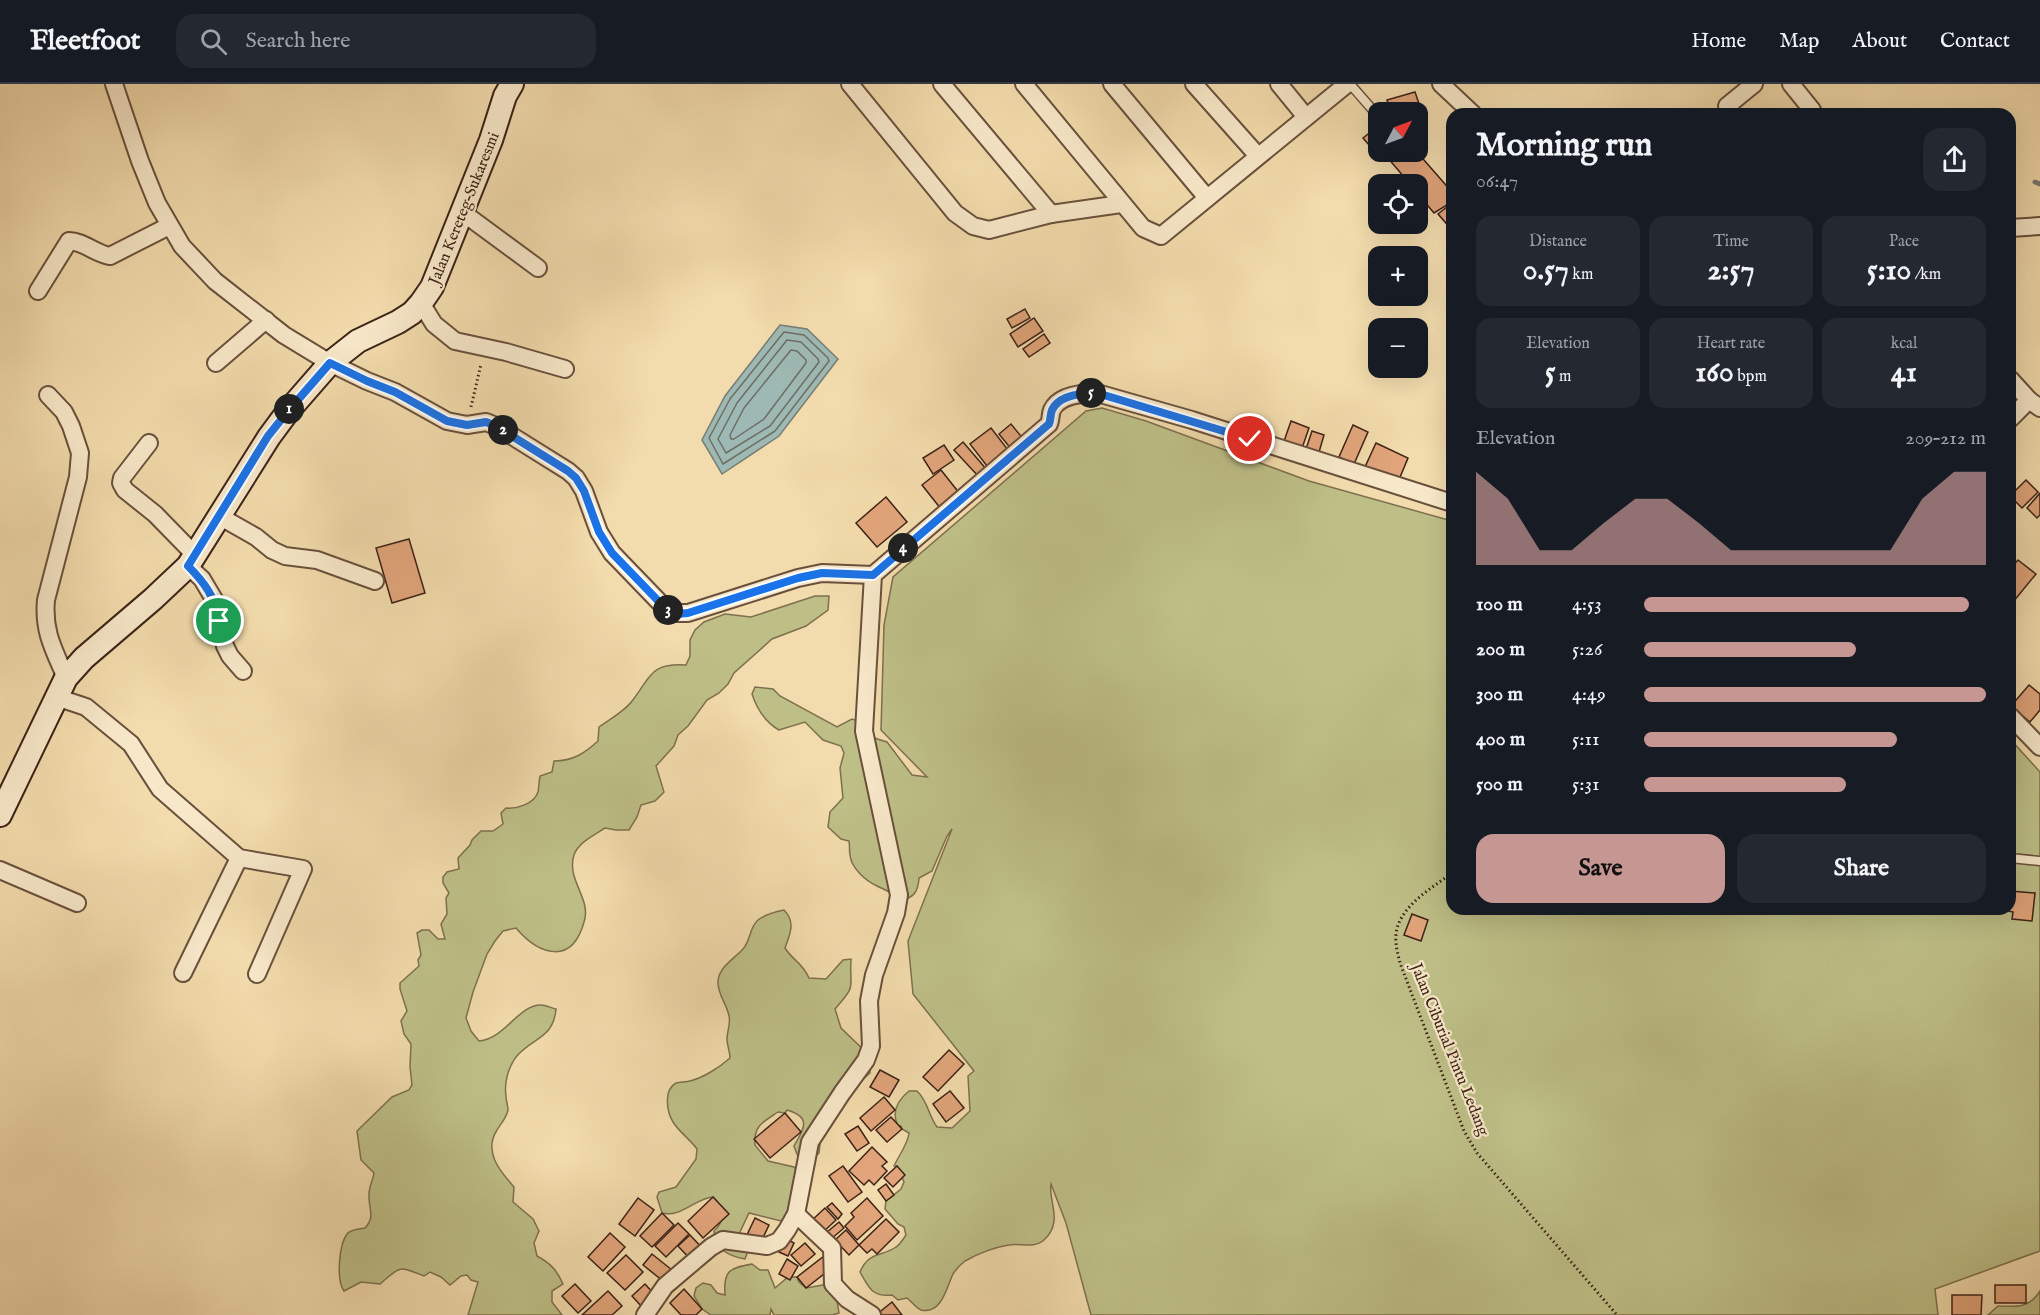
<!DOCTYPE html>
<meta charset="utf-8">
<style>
:root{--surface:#171b24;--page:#242831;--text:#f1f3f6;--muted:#9ea1a6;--line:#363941;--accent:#c59692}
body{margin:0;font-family:"IM FELL English",serif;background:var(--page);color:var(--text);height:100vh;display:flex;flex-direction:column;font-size:22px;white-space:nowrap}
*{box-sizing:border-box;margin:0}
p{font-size:20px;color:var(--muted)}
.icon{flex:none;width:33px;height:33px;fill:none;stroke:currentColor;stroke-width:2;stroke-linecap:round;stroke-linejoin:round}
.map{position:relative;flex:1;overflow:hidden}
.sheet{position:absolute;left:1446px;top:24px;width:570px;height:807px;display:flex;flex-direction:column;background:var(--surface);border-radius:18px;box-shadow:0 6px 24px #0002}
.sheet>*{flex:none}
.needle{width:39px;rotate:49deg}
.buttons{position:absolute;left:1368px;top:18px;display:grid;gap:12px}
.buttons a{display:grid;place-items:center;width:60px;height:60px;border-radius:12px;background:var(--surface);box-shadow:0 6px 24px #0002;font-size:30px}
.pin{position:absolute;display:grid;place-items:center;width:51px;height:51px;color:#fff;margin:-26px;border:3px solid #fff;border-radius:50%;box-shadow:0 2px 6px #0007}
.km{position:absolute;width:30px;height:30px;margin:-15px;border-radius:50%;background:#222;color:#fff;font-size:16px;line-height:30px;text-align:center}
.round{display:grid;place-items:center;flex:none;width:63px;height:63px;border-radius:18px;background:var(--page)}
.summary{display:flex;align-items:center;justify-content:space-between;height:102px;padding:0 30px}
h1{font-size:33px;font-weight:800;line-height:45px}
.stats{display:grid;grid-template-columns:repeat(3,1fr);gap:9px;height:102px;padding:6px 30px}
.stats div{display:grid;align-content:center;border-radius:15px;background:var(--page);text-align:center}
.stats b{font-size:30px;font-weight:800}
.stats small{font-size:16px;font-weight:400}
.stats p{font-size:16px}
.chart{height:168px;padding:12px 30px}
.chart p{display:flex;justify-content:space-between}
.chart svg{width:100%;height:108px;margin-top:6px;fill:var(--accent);opacity:.7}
.button{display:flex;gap:12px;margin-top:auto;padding:12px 30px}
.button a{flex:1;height:69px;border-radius:18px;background:var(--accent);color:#111;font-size:24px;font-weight:800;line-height:69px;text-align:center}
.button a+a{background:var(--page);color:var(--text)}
ul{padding:0 30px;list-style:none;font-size:20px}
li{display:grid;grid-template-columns:96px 72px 1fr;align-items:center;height:45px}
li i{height:15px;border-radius:8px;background:var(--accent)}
header{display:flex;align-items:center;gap:36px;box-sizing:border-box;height:84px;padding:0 30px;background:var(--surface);border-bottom:2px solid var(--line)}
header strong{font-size:28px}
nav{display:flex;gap:33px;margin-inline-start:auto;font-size:21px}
.search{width:420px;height:54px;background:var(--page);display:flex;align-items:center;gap:15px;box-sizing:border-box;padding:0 21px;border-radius:18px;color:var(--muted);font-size:22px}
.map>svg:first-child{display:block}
</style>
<header>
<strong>Fleetfoot</strong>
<div class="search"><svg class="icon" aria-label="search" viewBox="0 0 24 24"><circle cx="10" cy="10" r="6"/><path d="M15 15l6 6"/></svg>Search here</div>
<nav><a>Home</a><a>Map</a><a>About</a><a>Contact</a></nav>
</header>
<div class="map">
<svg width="2040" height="1231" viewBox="0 0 2040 1231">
<rect width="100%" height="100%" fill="#f2dbac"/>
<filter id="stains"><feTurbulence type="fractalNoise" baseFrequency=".00333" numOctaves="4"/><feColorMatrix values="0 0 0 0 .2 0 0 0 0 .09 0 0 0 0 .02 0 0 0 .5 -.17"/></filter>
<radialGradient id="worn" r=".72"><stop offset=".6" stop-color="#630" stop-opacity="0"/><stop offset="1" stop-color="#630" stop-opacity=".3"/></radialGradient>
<g fill="#bebf87" stroke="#7e704f" stroke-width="1.5">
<path d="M 1102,324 L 1146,337 L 1309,397 L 1452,437 L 1452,825 L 2010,825 L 2010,655 L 2040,688 L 2040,1167 L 1935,1205 L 1938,1231 L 1091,1231 L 1066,1139 L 1051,1100 C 1048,1118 1064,1137 1044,1156 C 1034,1165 1020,1159 1009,1161 C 995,1163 977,1170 965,1177 C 961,1180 956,1185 953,1190 C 947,1202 942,1231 921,1226 C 916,1224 912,1218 907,1214 L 898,1216 L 892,1211 C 872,1213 869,1204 860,1188 C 869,1167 882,1173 896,1163 C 900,1161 903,1155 906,1151 L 904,1143 L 898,1140 L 885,1125 L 886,1117 L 901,1105 L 904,1098 L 897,1082 L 894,1082 C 899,1071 908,1060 909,1049 L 902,1045 L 901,1042 L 898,1042 C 891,1028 898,1016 909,1007 L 917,1007 C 928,1017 928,1031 937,1043 L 952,1044 L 970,1027 L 968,992 L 974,987 L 913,910 L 908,857 L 952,745 L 947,752 L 932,787 L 919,794 C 918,810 913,813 899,818 C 893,808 887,807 877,802 C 866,797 851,784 850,771 C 849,767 850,762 849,757 L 841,755 L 828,743 L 830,728 L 843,714 L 840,684 L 844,669 L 841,662 L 823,656 L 805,638 L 779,646 C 765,638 757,625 752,610 L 755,603 L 773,605 L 780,612 L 837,643 L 852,635 L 861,638 L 871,653 L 887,658 L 912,691 L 927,693 L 881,646 L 884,541 L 893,493 L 1086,327 Z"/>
<path d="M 815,512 L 829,512 L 828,526 L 806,542 L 772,555 L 734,589 L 728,600 L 719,609 L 707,616 L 688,642 L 678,651 L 674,662 L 656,682 L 664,708 L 655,717 L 641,721 L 637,733 L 629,746 L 616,746 L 605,744 C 594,751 578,759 574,771 C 566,796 592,815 584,838 C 572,882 539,871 516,844 L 503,847 L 495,857 L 487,870 L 473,908 L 466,934 L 471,947 L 479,957 C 506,954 518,921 541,921 C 546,921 551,924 556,925 C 553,956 532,953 516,973 C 508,984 504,999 506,1012 C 506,1017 508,1022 508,1026 C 506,1035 501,1039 497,1046 C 483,1068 500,1087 514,1103 L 513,1118 L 533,1135 L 539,1147 L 534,1159 L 537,1172 C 550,1179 557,1186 563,1200 L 552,1207 L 552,1218 L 562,1231 L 468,1231 L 478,1198 L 471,1196 L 467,1191 L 461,1192 L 450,1201 L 441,1193 L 430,1188 L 424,1192 C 398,1182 402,1181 380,1200 L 361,1198 L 344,1207 C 336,1196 339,1161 347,1150 C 351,1145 359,1145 365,1144 C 376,1132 368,1124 369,1110 C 369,1103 373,1096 374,1089 L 361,1076 L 357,1047 L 392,1013 L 409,1006 L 412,1001 L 410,983 L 411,960 L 404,950 L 401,937 L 407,927 L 400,905 L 400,899 L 419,882 L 418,876 L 421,871 L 417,849 L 422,846 L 429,846 L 438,855 L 445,855 L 441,840 L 447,830 L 446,814 L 449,809 L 443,799 L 443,793 L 447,788 L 459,785 L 458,774 L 470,761 L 472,756 L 481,747 L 493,747 L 503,740 L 501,729 L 506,724 C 517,725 534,720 538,708 C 539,703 539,697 540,692 L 552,688 L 554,677 C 573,677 585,669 598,657 L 599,643 C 610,635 625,627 632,617 C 651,593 649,579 686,581 L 690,572 L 690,556 L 695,546 L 704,538 L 725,530 L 751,533 Z"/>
<path d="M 784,826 C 796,838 790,850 785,864 C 793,877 802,878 809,894 L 826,895 L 843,876 L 851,875 C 849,905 858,899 835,925 L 841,944 L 870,972 L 870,989 L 862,996 L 821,1051 L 819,1069 L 812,1076 L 803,1076 L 797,1070 L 794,1062 C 804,1045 812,1033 787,1026 L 785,1029 L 778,1028 C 765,1037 753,1041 755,1061 L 768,1077 L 794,1083 L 800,1090 L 790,1132 L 781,1137 L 749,1129 L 739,1150 L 750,1162 L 745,1175 C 729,1172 715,1166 714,1147 C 725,1138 724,1122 713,1113 C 694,1115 681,1134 662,1129 L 657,1113 L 659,1108 L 676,1103 L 696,1075 L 697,1065 C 690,1055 679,1048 673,1038 C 667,1028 663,1006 676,999 C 680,998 686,998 690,997 C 703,994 720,983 730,974 C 730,967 727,962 727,955 C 727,947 731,940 729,932 C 727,920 717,910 718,897 C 719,883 735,874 743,865 C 751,856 749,844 758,836 C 765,830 775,828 784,826 Z"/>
<path d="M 752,1180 L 760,1186 L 768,1186 L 775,1204 L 788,1193 L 797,1193 L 799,1198 L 806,1204 L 823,1201 L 826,1194 L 835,1205 L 839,1229 L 832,1231 L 774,1231 L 771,1225 L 770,1231 L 711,1231 L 702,1225 L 694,1212 L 696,1204 L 703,1199 L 711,1201 L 717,1209 L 725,1211 C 723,1186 730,1184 752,1180 Z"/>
<path d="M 2040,1207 L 2040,1231 L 1988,1231 L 1998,1222 C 2016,1223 2030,1224 2040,1207 Z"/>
</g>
<polygon fill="#9eb9b3" stroke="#777d75" stroke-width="1.5" points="780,241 807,245 838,275 779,352 722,390 702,356 725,312"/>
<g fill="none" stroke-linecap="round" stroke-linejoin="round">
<g stroke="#6e6e65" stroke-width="1.5">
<polygon points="784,248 804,251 828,274 829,277 775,347 723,380 709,354 730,315"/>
<polygon points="787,256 801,258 818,275 819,278 770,342 726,369 718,355 737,319"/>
<polygon points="791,266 797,267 806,276 806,279 764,335 734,355 731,355 730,351 744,324"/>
</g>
<g stroke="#777d75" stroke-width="5">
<polyline points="2010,88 2011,88"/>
<polyline points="2035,98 2040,100"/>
</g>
</g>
<g fill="#e2a57b" stroke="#3d2217" stroke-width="1.5">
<polygon points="1415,8 1425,37 1418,39 1418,28 1391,28 1387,16"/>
<polygon points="1377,43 1378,45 1378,67 1376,69 1363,54"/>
<polygon points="1397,68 1417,68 1452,108 1452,115 1447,121 1434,129 1418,110 1418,100 1410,100 1387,73"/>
<polygon points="1452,119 1452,146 1438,130"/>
<polygon points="1025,225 1030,234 1012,244 1007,235"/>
<polygon points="1034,234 1043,247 1018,263 1010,250"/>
<polygon points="1044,250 1050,259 1029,273 1023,265"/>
<polygon points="1291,337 1309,344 1300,370 1282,363"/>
<polygon points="1011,340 1024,356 1012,366 999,350"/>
<polygon points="1353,341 1368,348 1354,380 1339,373"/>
<polygon points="991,344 1008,366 987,382 970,360"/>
<polygon points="1312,347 1324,351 1317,375 1304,371"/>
<polygon points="963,358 987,386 979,393 954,366"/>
<polygon points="1376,359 1408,374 1398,398 1365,383"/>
<polygon points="944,361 954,376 933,390 923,374"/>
<polygon points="941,386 960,410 941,425 922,401"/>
<polygon points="2026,396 2038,408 2022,424 2010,412"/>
<polygon points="2040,409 2040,431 2037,434 2027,424"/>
<polygon points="886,413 907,438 877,463 856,439"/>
<polygon points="409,455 425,509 392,519 376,464"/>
<polygon points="2018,476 2036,490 2013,518 2010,516 2010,485"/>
<polygon points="2029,601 2040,610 2040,626 2030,638 2011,622"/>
<polygon points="2010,807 2035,809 2032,837 2012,835 2013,828 2008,827 2010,825"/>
<polygon points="1412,830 1428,836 1421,857 1404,851"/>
<polygon points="949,966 964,980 938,1007 923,993"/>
<polygon points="880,986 899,996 889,1013 870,1003"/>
<polygon points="950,1007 964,1024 946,1038 933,1020"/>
<polygon points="884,1013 895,1026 871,1047 860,1034"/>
<polygon points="785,1029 801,1048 770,1074 754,1055"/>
<polygon points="891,1033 902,1045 887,1058 876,1046"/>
<polygon points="858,1042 869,1059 857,1067 845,1050"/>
<polygon points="872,1063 887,1078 882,1082 887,1087 874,1101 869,1096 864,1101 849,1087"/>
<polygon points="843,1082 862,1108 848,1118 829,1092"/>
<polygon points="897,1082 905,1091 893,1103 884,1094"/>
<polygon points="886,1100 894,1111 886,1117 878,1106"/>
<polygon points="713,1113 729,1130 703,1154 688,1137"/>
<polygon points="638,1114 654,1126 635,1152 619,1140"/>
<polygon points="867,1114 883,1132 857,1156 845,1142 854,1133 851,1129"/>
<polygon points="832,1119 842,1130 838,1135 827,1123"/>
<polygon points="825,1124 836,1136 820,1151 809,1139"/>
<polygon points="662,1129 674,1141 652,1163 640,1152"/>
<polygon points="755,1134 769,1141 760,1160 746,1153"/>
<polygon points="886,1135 899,1148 877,1170 872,1165 867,1169 859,1161"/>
<polygon points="839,1138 844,1144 831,1155 826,1149"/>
<polygon points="678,1139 689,1150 666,1173 655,1162"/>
<polygon points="846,1146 859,1161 849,1171 835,1156"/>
<polygon points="610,1149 625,1163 603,1187 588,1173"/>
<polygon points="690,1151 704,1166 692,1177 678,1162"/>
<polygon points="785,1154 794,1159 788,1172 779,1168"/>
<polygon points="805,1159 815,1170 801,1182 791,1171"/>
<polygon points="652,1170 672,1186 663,1197 643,1181"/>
<polygon points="626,1171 643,1188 625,1206 607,1189"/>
<polygon points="824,1172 833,1183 806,1204 797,1193"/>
<polygon points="787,1175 798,1182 790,1196 779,1190"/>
<polygon points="575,1200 591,1217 578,1229 562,1212"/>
<polygon points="645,1200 655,1211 642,1223 632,1212"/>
<rect x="1995" y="1201" width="31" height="18"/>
<polygon points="684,1205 702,1225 696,1231 681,1231 670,1219"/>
<polygon points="608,1207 622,1222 612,1231 582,1231"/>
<polygon points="1952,1211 1982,1211 1981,1231 1952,1231"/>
<polygon points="892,1218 902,1231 876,1231"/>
</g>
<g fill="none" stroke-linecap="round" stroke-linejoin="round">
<defs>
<g id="lane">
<polyline points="1350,0 1378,32"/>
<polyline points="2010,774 2040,777"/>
</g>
<g id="street">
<polyline points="114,0 140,77 157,119 182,162 215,197 284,251 330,279 367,297 395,308 447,337 467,341 486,338 496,342 568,387 576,394 584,407 599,448 612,469 667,526 677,529 688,529 798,494 822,489 873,491"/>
<polyline points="850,0 955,129 973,142 989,146 1051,130 1121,120"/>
<polyline points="942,0 1051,130"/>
<polyline points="1024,0 1143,144 1161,152 1347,0"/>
<polyline points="1112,0 1207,114"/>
<polyline points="1194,0 1258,72"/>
<polyline points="1279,0 1306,33"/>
<polyline points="1441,0 1473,30"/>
<polyline points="1791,0 1812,26"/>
<polyline points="1733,30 1727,22 1754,0"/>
<polyline points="462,128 538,184"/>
<polyline points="2010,144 2040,142"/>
<path d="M 38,207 L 69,157 C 83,157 96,170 110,172 L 169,142"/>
<polyline points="421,219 434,240 455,257 506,268 565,285"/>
<polyline points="216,279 266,236"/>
<polyline points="2010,295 2029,316 2040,324"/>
<path d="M 48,311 L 64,328 L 71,342 L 80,369 L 78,393 L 46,516 C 43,548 54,566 66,594"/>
<polyline points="2010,335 2029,316"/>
<polyline points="149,359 122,394 121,399 125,406 155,430 195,471"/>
<polyline points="219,432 256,453 272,466 285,472 317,476 375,497"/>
<polyline points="188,482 202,495 215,517 225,562 230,572 243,587"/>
<polyline points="56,613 86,623 131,660 160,705 239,774 303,785 257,890"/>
<polyline points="2010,632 2040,663"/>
<polyline points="0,786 77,819"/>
<polyline points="183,889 239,774"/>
<polyline points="796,1130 832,1164 833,1200 847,1215 872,1231"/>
<path d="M 645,1231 L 665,1202 L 711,1163 L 723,1156 L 767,1162 L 779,1157 L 787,1146 L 796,1130 L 810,1058 L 842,1009 L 866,976 L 871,962 L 869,917 L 874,891 L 896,829 L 899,811 L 864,647 L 873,491 L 1049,340 C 1051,336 1050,331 1052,326 C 1059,311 1083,309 1097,309 L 1192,336 L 1452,419"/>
</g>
<polyline id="secondary" points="0,731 66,594 84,574 153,515 188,482 269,353 289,326 330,279 358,257 398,238 412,229 421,219 432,203 491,56 505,12 512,0"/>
</defs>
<use href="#lane" stroke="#6a503c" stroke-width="11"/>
<use href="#street" stroke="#6a503c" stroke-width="20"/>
<use href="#secondary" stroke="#3d2217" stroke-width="26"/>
<g stroke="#3d2217" stroke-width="3" stroke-dasharray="1.5 3" stroke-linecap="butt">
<polyline points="471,323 481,280"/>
<path d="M 1452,789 C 1432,804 1398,823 1396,851 C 1395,861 1398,870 1400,879 L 1464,1047 L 1477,1069 L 1617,1231"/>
</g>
<use href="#lane" stroke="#f7e8c9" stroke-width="8"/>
<use href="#street" stroke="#f7e8c9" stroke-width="16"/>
<use href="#secondary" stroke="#f7e8c9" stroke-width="22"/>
</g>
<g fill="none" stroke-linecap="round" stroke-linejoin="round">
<defs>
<path id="route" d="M 219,537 C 216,514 204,498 188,482 L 268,352 L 289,326 L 330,279 L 367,297 L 395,308 L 447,337 L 467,341 L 486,338 L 496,342 L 568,387 L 576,394 L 584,407 L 599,448 L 612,469 L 667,526 L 677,530 L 688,529 L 798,494 L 822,489 L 873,491 L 1049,340 C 1051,336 1050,331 1052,326 C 1059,311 1083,309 1097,309 L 1250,355"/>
</defs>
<use href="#route" stroke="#fff" stroke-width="12"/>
<use href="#route" stroke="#1a73e8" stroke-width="8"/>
</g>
<g text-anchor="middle" stroke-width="4.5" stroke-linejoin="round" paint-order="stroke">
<g font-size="16" fill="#3d2217" stroke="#f7e8c9">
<text transform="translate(463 124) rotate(-68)" y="6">Jalan Kereteg–Sukaresmi</text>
<text transform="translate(1451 965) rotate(68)" y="6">Jalan Ciburial Pintu Ledang</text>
</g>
</g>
<rect width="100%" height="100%" filter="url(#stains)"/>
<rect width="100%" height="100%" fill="url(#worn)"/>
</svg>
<div class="buttons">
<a><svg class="needle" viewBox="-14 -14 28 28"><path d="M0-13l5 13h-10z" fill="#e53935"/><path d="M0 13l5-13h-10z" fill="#9ea1a6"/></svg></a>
<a><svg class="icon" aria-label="locate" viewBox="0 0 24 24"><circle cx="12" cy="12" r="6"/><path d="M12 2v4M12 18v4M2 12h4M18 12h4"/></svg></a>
<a>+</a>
<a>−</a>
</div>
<div class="pin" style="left:219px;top:537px;background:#1e9e55"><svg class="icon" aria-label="arrive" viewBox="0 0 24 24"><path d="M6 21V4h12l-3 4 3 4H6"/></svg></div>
<div class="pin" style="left:1250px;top:355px;background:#d93025"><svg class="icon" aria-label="check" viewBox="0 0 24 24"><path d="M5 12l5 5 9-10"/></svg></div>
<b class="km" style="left:289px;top:325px">1</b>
<b class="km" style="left:503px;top:346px">2</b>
<b class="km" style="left:668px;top:526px">3</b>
<b class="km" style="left:903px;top:464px">4</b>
<b class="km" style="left:1091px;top:309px">5</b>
<section class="sheet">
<div class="summary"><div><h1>Morning run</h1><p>06:47</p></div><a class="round"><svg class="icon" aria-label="share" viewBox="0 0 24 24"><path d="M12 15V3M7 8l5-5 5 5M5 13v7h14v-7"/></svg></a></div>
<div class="stats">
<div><p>Distance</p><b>0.57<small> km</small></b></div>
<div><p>Time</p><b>2:57</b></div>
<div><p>Pace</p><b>5:10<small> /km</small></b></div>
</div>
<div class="stats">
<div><p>Elevation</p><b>5<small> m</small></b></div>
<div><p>Heart rate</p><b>160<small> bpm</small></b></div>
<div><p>kcal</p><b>41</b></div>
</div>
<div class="chart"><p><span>Elevation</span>209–212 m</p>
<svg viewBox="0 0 160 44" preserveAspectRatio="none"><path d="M0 44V6L10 17L20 38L30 38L40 27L50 17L60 17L70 27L80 38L90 38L100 38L110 38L120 38L130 38L140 17L150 6L160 6V44z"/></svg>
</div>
<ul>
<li><b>100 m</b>4:53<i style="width:95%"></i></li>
<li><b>200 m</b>5:26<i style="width:62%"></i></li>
<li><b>300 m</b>4:49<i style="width:100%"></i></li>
<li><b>400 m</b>5:11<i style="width:74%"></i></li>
<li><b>500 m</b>5:31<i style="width:59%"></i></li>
</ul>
<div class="button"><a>Save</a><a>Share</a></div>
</section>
</div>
